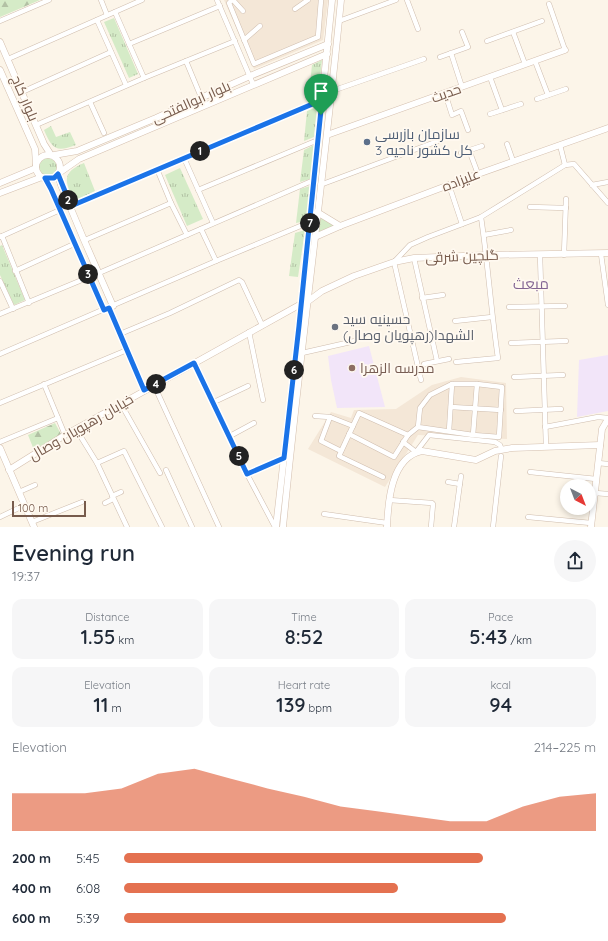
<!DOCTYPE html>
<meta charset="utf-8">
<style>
:root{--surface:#fff;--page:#f6f6f7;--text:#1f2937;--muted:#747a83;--accent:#e47150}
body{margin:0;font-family:Quicksand,Cairo,sans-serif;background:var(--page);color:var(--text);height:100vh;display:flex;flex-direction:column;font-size:15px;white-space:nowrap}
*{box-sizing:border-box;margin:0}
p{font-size:13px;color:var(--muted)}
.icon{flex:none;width:22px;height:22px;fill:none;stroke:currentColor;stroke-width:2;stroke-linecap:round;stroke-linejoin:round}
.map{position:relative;height:527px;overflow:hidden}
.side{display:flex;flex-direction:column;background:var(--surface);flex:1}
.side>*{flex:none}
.needle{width:26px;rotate:138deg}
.tools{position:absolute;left:560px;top:479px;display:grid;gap:8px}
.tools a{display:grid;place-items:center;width:36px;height:36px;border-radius:50%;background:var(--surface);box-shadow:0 2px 6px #0003;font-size:20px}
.scale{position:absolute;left:12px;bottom:10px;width:74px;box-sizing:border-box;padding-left:4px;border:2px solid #775b4c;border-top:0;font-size:11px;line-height:14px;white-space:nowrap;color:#775b4c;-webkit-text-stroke:3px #fff9f0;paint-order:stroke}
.pin{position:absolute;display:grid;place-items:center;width:34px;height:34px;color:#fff;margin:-41px -17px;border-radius:50% 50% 50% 0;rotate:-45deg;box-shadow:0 0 4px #0007}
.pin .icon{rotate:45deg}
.km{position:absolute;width:20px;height:20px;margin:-10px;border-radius:50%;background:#222;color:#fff;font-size:11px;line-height:20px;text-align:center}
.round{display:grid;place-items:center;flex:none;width:42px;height:42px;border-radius:21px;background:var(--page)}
.overview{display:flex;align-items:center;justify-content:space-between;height:68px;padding:0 12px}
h1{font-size:22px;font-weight:600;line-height:30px}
.metrics{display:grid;grid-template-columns:repeat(3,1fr);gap:6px;height:68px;padding:4px 12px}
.metrics div{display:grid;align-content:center;border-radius:10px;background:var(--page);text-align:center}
.metrics b{font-size:20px;font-weight:600}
.metrics small{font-size:11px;font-weight:400}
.metrics p{font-size:11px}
.chart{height:112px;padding:8px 12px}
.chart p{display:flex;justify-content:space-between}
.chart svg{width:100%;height:72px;margin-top:4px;fill:var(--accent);opacity:.7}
ul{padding:0 12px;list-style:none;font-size:13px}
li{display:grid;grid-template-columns:64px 48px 1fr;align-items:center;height:30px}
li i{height:10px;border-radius:5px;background:var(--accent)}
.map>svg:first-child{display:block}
</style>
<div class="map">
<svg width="608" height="527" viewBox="0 0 608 527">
<defs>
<pattern id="forest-firs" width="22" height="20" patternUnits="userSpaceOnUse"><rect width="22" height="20" fill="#d5ebc7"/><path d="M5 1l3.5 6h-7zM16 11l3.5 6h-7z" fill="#b2c1a4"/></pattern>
<pattern id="park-tufts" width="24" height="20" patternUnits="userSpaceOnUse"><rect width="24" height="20" fill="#d5ebc7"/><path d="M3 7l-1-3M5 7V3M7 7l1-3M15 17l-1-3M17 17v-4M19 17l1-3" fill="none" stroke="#b2c1a4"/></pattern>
</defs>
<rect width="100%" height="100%" fill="#fcf5e9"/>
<g fill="#f4e7d7">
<polygon points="224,0 328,0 323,40 254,69"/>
<polygon points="461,377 506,383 507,439 418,435 385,487 308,449 331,412 351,418 354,410 396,409 432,385"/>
</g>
<g fill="#f2e5f9">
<polygon points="369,346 385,407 337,408 331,380 328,356"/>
<polygon points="608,355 608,411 577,417 579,360"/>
</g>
<g fill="url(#forest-firs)">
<polygon points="0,0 40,0 0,17"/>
<polygon points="55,423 61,434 34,450 28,435"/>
</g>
<g fill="url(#park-tufts)">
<polygon points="114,18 138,74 129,78 104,22"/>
<polygon points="322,60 318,97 308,102 312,65"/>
<polygon points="317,107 314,137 304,141 307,111"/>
<path d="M 51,126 L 56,137 L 70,132 L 76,145 C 55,153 52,148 44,130 Z"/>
<polygon points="314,145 310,179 300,182 304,150"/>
<circle cx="48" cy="167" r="10"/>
<path d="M 84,163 L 95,191 L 74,201 C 65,181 61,173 84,163 Z"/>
<polygon points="180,168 203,219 187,226 165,175"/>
<polygon points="310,186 306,221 296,223 300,189"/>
<polygon points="319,217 336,225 318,232"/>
<polygon points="305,230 298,277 289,276 295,233"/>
<polygon points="2,245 25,300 14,305 0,275 0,246"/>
</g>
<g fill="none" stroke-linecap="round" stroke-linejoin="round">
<defs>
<g id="street">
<polyline points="101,0 107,15"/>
<polyline points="217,0 253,84"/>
<polyline points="232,0 229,3 254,64 318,37 321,0"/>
<polyline points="233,0 243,11"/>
<polyline points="407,0 418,29"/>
<polyline points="549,4 565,50"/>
<polyline points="295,9 308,0"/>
<polyline points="115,12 144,78"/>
<polyline points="97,20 126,85"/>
<polyline points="0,21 49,0"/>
<polyline points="339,21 396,0"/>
<polyline points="513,32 525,64"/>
<polyline points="244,40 260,26"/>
<polyline points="487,41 542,21"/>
<polyline points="129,44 220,6"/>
<polyline points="451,53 462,87"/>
<polyline points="440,57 468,47 462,32"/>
<polyline points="8,59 142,0"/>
<polyline points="186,61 201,97"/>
<polyline points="535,61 548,95"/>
<polyline points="490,77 502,110"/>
<polyline points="332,91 424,59"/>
<polyline points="22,92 111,52"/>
<polyline points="445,93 452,115 461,111 468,130"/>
<polyline points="537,99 566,89"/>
<polyline points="90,102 104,133"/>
<polyline points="490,114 521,104"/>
<polyline points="36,125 144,78 235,41"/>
<polyline points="507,144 513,161"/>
<polyline points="560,145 565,165"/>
<polyline points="469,150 478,174"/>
<polyline points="461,153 482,146"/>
<polyline points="184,158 213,223"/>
<polyline points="157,169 171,203 187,235"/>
<polyline points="320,185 438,141"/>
<polyline points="449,185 462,224"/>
<polyline points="592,185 608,182"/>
<polyline points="198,190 318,140"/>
<polyline points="71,207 322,99"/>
<polyline points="530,207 566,208"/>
<polyline points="201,229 216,261"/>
<polyline points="484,235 511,230"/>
<polyline points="2,236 29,303"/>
<polyline points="0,237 60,210"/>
<polyline points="85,240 171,203"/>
<polyline points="601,254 608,305"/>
<polyline points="540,255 546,446"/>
<polyline points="564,255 566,199"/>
<polyline points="414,258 437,361"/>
<polyline points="15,271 74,244"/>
<polyline points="99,273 314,180"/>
<polyline points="0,281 13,309"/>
<polyline points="422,298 443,295"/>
<polyline points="509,307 565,306"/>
<polyline points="0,314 89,277"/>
<polyline points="455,321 492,317"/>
<polyline points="249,332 263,400"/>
<polyline points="120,334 170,313 239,280 242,282 262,325"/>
<polyline points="511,343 566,341"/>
<polyline points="302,353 355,341"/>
<polyline points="0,354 216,261 310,222"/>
<path d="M 456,362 L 498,358 C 491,311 488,264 481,217"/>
<polyline points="195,363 247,474 275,527"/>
<polyline points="424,364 449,359"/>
<polyline points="514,377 563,375"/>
<polyline points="421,380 394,262 410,245 428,237 481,217 565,165 574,164 608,203"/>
<polyline points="44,384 65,435"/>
<polyline points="154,385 219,527"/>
<polyline points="214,402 248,386"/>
<polyline points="0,403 127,350"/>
<polyline points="121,404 160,473"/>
<polyline points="451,407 501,410"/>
<polyline points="516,411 561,409"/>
<polyline points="315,416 330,417 353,426"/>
<polyline points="330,417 321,441 341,451"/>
<polyline points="545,427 598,417 608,418"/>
<polyline points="76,429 97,463 127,527"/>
<polyline points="449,431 452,384"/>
<polyline points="349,434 394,457 408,435 418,427 473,435 499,437 502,387 477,384 452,384 430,395 420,408 418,427"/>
<polyline points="473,435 477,384"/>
<polyline points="230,436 254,423"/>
<polyline points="0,442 58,418"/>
<polyline points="403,442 416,452 429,435 495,442 500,445 502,450"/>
<polyline points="97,463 124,451 162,527"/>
<polyline points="598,463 608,464"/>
<polyline points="166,470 192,527"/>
<polyline points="530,472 596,479"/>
<polyline points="247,474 284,458"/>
<polyline points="383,477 339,456 359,413 408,435"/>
<polyline points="448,482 460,484"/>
<polyline points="19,492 35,485"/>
<polyline points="595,493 608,494"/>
<polyline points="112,496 121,492"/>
<polyline points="389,500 432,503 433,504 431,527"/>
<polyline points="105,503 113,499"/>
<polyline points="324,514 387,523"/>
<polyline points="0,517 25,505"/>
<polyline points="528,517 591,523"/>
<polyline points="32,522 82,502"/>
<polyline points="454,527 461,476"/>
<polyline points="493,527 501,456"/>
</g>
<g id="secondary">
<polyline points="0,42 44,144 51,155"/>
<polyline points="0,70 35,149 36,165"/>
<polyline points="327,135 565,50"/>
<circle cx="48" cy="167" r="12"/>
<polyline points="54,155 77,151 156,118 250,76 328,44"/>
<polyline points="59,173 79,159 327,54"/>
<polyline points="58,174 61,185 84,240 113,306"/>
<polyline points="45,179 51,189 104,310"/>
<polyline points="0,183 36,168"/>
<polyline points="0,193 42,177"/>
<polyline points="317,212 340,226"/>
<polyline points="315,237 340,226 478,174 608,128"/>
<polyline points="307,302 322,291 354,276 394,262 414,258 487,255 608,253"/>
<polyline points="109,308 144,390"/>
<polyline points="0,448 34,527"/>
<polyline points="9,470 65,435 301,304"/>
<polyline points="276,527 299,326 332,0"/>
<path d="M 283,527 C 300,351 324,176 341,0"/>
<path d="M 387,527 C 388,502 391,457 422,451 L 476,460 L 495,451 L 512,448 L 600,445"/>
<polyline points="591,527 602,429 608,419"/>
</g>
</defs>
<use href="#street" stroke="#cfbdae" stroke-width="5.5"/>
<use href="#secondary" stroke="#d4bfae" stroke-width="7"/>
<use href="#street" stroke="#fff" stroke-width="4.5"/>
<use href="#secondary" stroke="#fff" stroke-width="6"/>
</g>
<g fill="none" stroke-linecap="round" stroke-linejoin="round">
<defs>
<polygon id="route" points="322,100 299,326 284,458 247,474 194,363 144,390 109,308 104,310 51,189 45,178 54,178 58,174 71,206"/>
</defs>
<use href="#route" stroke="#fff" stroke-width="8"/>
<use href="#route" stroke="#1a73e8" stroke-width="5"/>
</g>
<circle fill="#5c6f8a" stroke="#fff9f0" stroke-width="1.5" cx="367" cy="142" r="4"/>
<circle fill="#6b7280" stroke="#fff9f0" stroke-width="1.5" cx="335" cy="327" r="4"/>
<circle fill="#8d6e63" stroke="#fff9f0" stroke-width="1.5" cx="352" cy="368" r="4"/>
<g text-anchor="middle" stroke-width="3.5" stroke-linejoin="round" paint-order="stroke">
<g font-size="14" fill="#775b4c" stroke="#fff9f0">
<text transform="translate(446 93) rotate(-20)" y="5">حدیث</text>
<text transform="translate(25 98) rotate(67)" y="5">بلوار کاج</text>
<text transform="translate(191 102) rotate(-24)" y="5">بلوار ابوالفتحی</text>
<text transform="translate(461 180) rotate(-21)" y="5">علیزاده</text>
<text transform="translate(462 256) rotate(-2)" y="5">گلچین شرقی</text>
<text transform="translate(81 427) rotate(-30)" y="5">خیابان رهپویان وصال</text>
</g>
<g font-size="14" fill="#4e5e75" stroke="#fff9f0" text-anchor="start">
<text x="375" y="139">سازمان بازرسی<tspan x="375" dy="16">کل کشور ناحیه 3</tspan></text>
</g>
<g font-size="14" fill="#5b616d" stroke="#fff9f0" text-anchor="start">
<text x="343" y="324">حسینیه سید<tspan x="343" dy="16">الشهدا(رهپویان وصال)</tspan></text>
</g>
<g font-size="14" fill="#785e54" stroke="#fff9f0" text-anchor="start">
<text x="360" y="373">مدرسه الزهرا</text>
</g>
<g font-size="15" fill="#836593" stroke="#fff9f0">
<text x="531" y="289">مبعث</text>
</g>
</g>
</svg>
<div class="tools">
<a><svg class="needle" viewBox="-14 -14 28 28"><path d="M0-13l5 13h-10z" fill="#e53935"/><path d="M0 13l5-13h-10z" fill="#747a83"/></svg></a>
</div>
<div class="scale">100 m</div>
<div class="pin" style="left:321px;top:115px;background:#1e9e55"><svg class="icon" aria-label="arrive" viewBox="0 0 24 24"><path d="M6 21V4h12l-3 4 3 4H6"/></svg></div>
<b class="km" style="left:200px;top:151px">1</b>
<b class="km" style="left:68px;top:200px">2</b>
<b class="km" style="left:88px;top:274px">3</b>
<b class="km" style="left:156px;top:384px">4</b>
<b class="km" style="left:239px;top:456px">5</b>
<b class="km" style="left:294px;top:370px">6</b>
<b class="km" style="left:310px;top:223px">7</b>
</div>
<section class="side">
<div class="overview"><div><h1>Evening run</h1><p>19:37</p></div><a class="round"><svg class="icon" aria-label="share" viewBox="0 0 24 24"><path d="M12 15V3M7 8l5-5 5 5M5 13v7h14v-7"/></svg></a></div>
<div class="metrics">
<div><p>Distance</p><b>1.55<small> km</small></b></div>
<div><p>Time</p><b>8:52</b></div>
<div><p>Pace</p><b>5:43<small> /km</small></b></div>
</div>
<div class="metrics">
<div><p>Elevation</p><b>11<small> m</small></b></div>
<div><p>Heart rate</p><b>139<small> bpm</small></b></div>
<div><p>kcal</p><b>94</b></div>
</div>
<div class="chart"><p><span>Elevation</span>214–225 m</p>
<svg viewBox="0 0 160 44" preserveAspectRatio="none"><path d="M0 44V21L10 21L20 21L30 18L40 9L50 6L60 12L70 18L80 23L90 29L100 32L110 35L120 38L130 38L140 29L150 23L160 21V44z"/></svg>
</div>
<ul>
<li><b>200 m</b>5:45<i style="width:76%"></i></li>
<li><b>400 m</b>6:08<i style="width:58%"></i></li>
<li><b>600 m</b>5:39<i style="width:81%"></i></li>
</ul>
</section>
